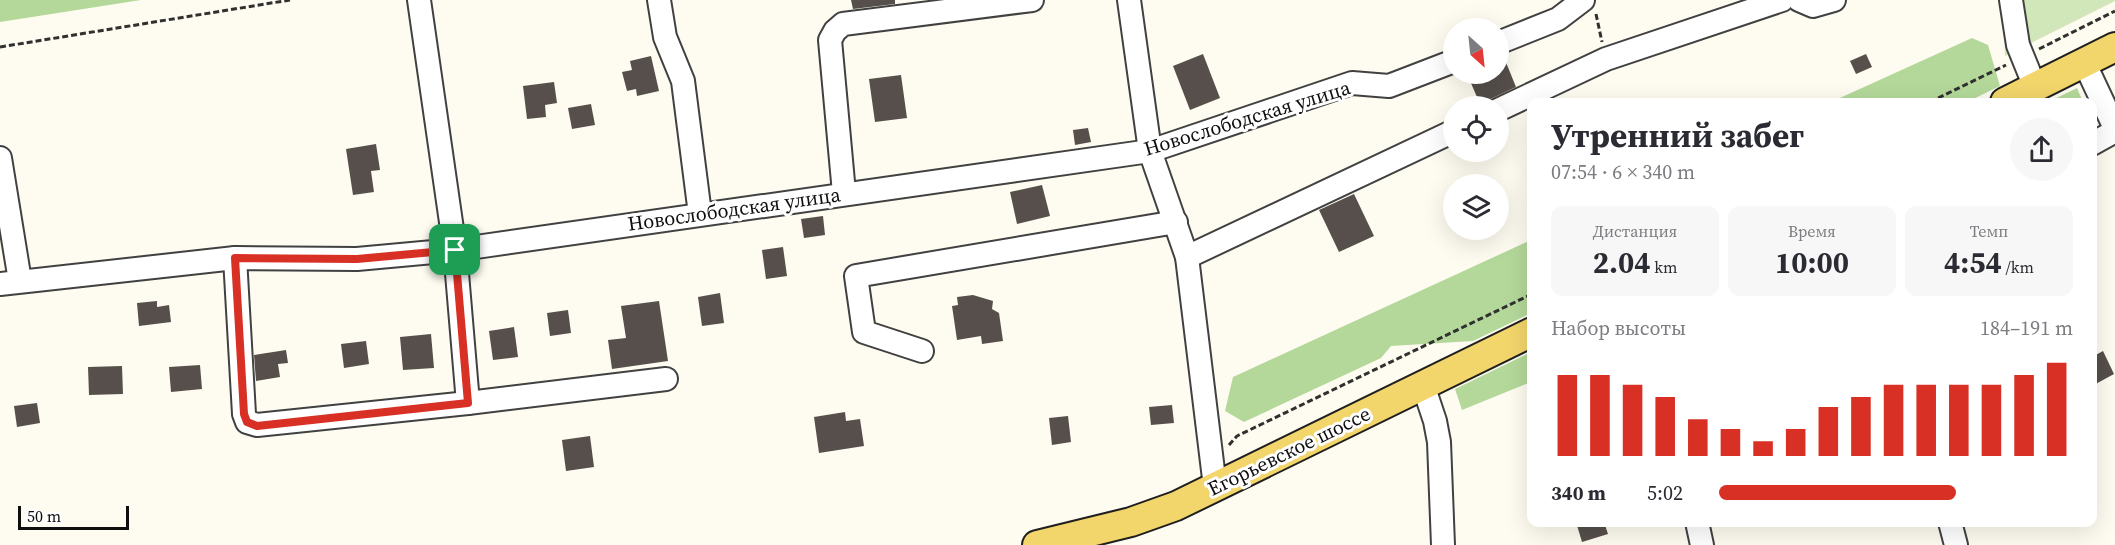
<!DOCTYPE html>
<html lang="ru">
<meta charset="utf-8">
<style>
:root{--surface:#fff;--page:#f7f7f7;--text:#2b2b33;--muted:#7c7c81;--accent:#d93025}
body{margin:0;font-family:"Source Serif 4",serif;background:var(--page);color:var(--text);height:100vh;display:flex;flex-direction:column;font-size:22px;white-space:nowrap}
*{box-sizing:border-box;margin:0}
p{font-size:20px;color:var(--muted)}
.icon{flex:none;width:33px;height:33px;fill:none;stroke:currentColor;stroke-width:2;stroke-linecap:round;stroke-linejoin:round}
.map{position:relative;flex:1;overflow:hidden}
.details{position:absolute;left:1527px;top:98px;width:570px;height:429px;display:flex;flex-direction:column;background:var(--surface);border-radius:12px;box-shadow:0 6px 24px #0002}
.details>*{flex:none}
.needle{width:39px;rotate:153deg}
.tools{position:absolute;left:1443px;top:18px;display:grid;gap:12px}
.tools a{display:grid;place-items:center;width:66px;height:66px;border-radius:50%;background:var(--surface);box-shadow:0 6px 24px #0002;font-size:30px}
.scale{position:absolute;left:18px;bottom:15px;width:111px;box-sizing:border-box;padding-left:6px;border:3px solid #0e0e0e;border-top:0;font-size:16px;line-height:21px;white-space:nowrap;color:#0e0e0e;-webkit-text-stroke:4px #fff;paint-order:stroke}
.pin{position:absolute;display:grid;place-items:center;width:51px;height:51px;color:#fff;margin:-26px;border-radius:12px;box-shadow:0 3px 9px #0006}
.round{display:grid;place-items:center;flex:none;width:63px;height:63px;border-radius:32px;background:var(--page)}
.overview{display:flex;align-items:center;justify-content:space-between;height:102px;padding:0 24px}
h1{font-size:33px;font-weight:700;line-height:45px}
.metrics{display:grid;grid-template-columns:repeat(3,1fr);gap:9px;height:102px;padding:6px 24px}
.metrics div{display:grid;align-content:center;border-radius:12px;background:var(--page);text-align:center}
.metrics b{font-size:30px;font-weight:700}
.metrics small{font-size:16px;font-weight:400}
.metrics p{font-size:16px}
.chart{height:168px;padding:12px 24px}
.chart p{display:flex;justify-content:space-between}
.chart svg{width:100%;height:108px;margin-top:6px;stroke:var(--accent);stroke-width:6}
ul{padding:0 24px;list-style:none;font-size:20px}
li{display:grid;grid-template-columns:96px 72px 1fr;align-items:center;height:45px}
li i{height:15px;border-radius:8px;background:var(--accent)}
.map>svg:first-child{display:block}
</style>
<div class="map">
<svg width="2115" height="545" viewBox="0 0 2115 545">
<rect width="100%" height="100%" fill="#fefcf0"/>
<polygon fill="#d1e7ba" points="2003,0 2115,0 2115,1 2005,56"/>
<g fill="#b4d89a">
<polygon points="0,0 141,0 0,22"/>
<polygon points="1972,38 1988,45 2000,86 1967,102 1831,102"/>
<polygon points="2077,88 2083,102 2048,102"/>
<polygon points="1531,240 1531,313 1473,341 1391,346 1381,358 1244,422 1225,411 1233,377"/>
<polygon points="1531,352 1531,382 1462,410 1455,389"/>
</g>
<g fill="#564f4b">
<polygon points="851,0 895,0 895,4 853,9"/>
<polygon points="1203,54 1220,98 1190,110 1173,66"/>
<polygon points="1866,54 1872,67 1856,74 1850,61"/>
<polygon points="1503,55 1516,87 1480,104 1467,74 1498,74 1498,56"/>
<polygon points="651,56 659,91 637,96 636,89 627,91 622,72 632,70 630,61"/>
<polygon points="901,75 907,118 875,122 869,79"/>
<polygon points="554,82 557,103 545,105 546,117 527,119 523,86"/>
<polygon points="591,104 595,125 572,129 568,108"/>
<polygon points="1088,128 1091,142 1075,145 1073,130"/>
<polygon points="376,144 380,170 371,171 374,192 353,195 346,149"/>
<polygon points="1042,185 1050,216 1017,224 1010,192"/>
<polygon points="1354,194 1374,236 1339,252 1319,210"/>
<polygon points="823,216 825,235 804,238 801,219"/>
<polygon points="783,247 787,276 766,279 762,250"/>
<polygon points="720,293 724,323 702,326 698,297"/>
<polygon points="973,295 993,301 992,309 999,313 1003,341 982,344 981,336 957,340 952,306 958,305 957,297"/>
<polygon points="157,301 157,307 169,305 171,322 139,326 137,303"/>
<polygon points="659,301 668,361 612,369 608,340 626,338 621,306"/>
<polygon points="568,310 571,333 550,336 547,313"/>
<polygon points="514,327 518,357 493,360 489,331"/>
<polygon points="431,334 434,368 403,370 400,337"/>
<polygon points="366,341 369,364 344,368 341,344"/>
<polygon points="286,350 288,363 278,364 280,377 256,381 254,355"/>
<polygon points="2103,351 2114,374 2092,386 2092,357"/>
<polygon points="200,365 202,389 171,392 169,367"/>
<polygon points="122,366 123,394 89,395 88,367"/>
<polygon points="37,403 40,423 17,427 14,406"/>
<polygon points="1172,405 1174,423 1151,425 1149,407"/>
<polygon points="845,412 846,421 860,419 864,446 819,453 814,417"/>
<polygon points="1068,416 1071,442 1052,445 1049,418"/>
<polygon points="590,436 594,467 566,471 562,440"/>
<polygon points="1576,522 1604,522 1608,534 1582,542"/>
</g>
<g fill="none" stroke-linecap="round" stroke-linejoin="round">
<defs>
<g id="minor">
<polyline points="419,0 455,250 468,403"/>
<polyline points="659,0 665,37 683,81 700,214"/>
<polyline points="1129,0 1150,151 1187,257 1215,487"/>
<polyline points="1799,0 1813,6 1834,0"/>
<polyline points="2011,0 2018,45 2035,87"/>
<polyline points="1498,43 1558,19 1583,0"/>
<polyline points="2084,62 2115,128"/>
<polyline points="1498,110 1606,59 1782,0"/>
<polyline points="2092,144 2115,131"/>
<polyline points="0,158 20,281"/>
<polyline points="844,193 830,40 835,31 843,24 1032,0"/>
<polyline points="1187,257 1454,131"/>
<polyline points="235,258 244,414 247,422 257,425 468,403 666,379"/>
<polyline points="0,284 235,258 357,259 455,250 1150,151 1352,83 1389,86 1454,61"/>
<polyline points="922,351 864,332 856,276 1176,222"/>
<polyline points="1423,385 1435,421 1439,442 1443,545"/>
<polyline points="1697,522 1702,545"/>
<polyline points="1950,522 1956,545"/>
</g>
<g id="major">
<polyline points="2005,102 2115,47"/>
<polyline points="1037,545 1131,522 1176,506 1532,332"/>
</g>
</defs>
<use href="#minor" stroke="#414141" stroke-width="26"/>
<use href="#major" stroke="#1f1f1f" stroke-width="32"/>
<g stroke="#303030" stroke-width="3" stroke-dasharray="6 3" stroke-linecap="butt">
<polyline points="1596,14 1602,42"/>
<polyline points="0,47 290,0"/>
<polyline points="2039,49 2115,11"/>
<polyline points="1930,102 2006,65"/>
<polyline points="1229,445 1237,436 1532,294"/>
</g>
<use href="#minor" stroke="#fff" stroke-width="22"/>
<use href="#major" stroke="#f2d56b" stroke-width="28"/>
</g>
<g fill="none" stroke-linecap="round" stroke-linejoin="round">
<defs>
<polygon id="route" points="455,250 468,403 257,426 247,422 244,414 235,258 357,259"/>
</defs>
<use href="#route" stroke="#fff" stroke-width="12"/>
<use href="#route" stroke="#d93025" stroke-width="8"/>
</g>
<g text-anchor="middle" stroke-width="6" stroke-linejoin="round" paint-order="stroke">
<g font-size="20" fill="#0e0e0e" stroke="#fff">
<text transform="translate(1247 118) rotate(-17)" y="7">Новослободская улица</text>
<text transform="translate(734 209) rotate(-8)" y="7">Новослободская улица</text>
<text transform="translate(1289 451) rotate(-26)" y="7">Егорьевское шоссе</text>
</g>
</g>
</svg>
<div class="tools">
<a><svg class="needle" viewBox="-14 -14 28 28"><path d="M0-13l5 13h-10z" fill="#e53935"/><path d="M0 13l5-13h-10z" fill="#7c7c81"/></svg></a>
<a><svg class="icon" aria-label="locate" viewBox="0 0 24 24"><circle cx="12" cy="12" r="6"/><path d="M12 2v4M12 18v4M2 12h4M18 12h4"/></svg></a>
<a><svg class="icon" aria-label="layers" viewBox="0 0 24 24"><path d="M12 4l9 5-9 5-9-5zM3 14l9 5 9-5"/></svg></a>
</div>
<div class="scale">50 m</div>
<div class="pin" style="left:455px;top:250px;background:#1e9e55"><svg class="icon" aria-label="arrive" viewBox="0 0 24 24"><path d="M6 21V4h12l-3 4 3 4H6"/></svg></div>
<section class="details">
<div class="overview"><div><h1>Утренний забег</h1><p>07:54 · 6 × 340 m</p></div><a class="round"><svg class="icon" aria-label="share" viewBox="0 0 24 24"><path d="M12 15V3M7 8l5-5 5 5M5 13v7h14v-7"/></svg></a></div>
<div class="metrics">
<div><p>Дистанция</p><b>2.04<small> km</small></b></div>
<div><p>Время</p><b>10:00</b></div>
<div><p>Темп</p><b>4:54<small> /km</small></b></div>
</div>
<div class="chart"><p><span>Набор высоты</span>184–191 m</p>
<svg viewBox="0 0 160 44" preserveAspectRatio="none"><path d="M5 44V11M15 44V11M25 44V15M35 44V20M45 44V29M55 44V33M65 44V38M75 44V33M85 44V24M95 44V20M105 44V15M115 44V15M125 44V15M135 44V15M145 44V11M155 44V6"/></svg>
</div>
<ul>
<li><b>340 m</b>5:02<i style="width:67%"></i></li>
</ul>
</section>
</div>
